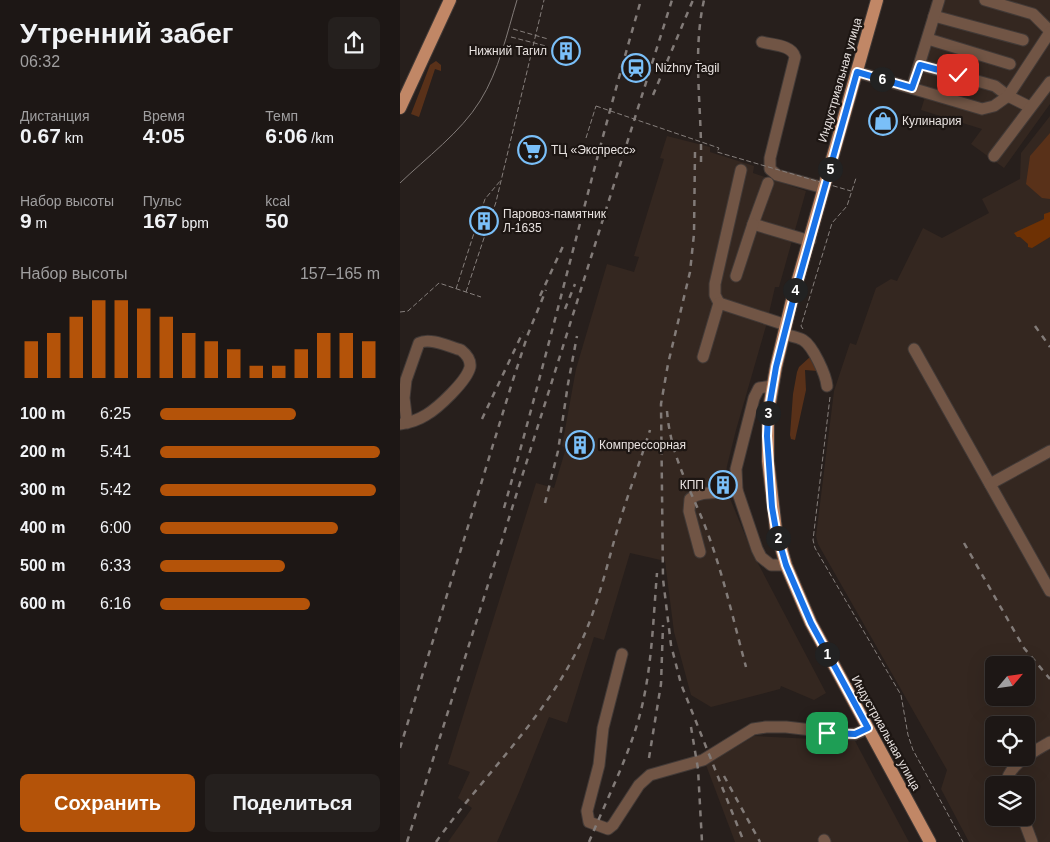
<!DOCTYPE html>
<html lang="ru">
<meta charset="utf-8">
<style>
:root{--surface:#1d1715;--page:#25201e;--text:#f1f3f6;--muted:#a09fa0;--line:#3b3634;--accent:#b45309}
body{margin:0;font-family:Helvetica,sans-serif;background:var(--page);color:var(--text);height:100vh;display:flex;flex-direction:column;font-size:19px;white-space:nowrap}
*{box-sizing:border-box;margin:0}
p{font-size:16px;color:var(--muted)}
.icon{flex:none;width:28px;height:28px;fill:none;stroke:currentColor;stroke-width:2;stroke-linecap:round;stroke-linejoin:round}
.map{position:relative;flex:1;overflow:hidden}
.details{display:flex;flex-direction:column;background:var(--surface);width:400px}
.details>*{flex:none}
.needle{width:32px;rotate:61deg}
.buttons{position:absolute;left:585px;top:656px;display:grid;gap:10px}
.buttons a{display:grid;place-items:center;width:50px;height:50px;border-radius:8px;background:var(--surface);box-shadow:0 5px 20px #0002,0 0 0 1px var(--line);font-size:25px}
.pin{position:absolute;display:grid;place-items:center;width:42px;height:42px;color:#fff;margin:-21px;border-radius:10px;box-shadow:0 2px 8px #0006}
.km{position:absolute;width:25px;height:25px;margin:-12px;border-radius:50%;background:#222;color:#fff;font-size:14px;line-height:25px;text-align:center}
.round{display:grid;place-items:center;flex:none;width:52px;height:52px;border-radius:8px;background:var(--page)}
.summary{display:flex;align-items:center;justify-content:space-between;height:85px;padding:0 20px}
h1{font-size:28px;font-weight:700;line-height:38px}
.metrics{display:grid;grid-template-columns:repeat(3,1fr);gap:8px;height:85px;padding:5px 20px}
.metrics div{display:grid;align-content:center}
.metrics b{font-size:21px;font-weight:700}
.metrics small{font-size:14px;font-weight:400}
.metrics p{font-size:14px}
.chart{height:140px;padding:10px 20px}
.chart p{display:flex;justify-content:space-between}
.chart svg{width:100%;height:90px;margin-top:5px;stroke:var(--accent);stroke-width:6}
.action{display:flex;gap:10px;margin-top:auto;padding:10px 20px}
.action a{flex:1;height:58px;border-radius:8px;background:var(--accent);color:#fff;font-size:20px;font-weight:700;line-height:58px;text-align:center}
.action a+a{background:var(--page);color:var(--text)}
ul{padding:0 20px;list-style:none;font-size:16px}
li{display:grid;grid-template-columns:80px 60px 1fr;align-items:center;height:38px}
li i{height:12px;border-radius:6px;background:var(--accent)}
main{display:flex;flex:1;min-height:0}
.map>svg:first-child{display:block}
</style>
<main>
<section class="details">
<div class="summary"><div><h1>Утренний забег</h1><p>06:32</p></div><a class="round"><svg class="icon" aria-label="share" viewBox="0 0 24 24"><path d="M12 15V3M7 8l5-5 5 5M5 13v7h14v-7"/></svg></a></div>
<div class="metrics">
<div><p>Дистанция</p><b>0.67<small> km</small></b></div>
<div><p>Время</p><b>4:05</b></div>
<div><p>Темп</p><b>6:06<small> /km</small></b></div>
</div>
<div class="metrics">
<div><p>Набор высоты</p><b>9<small> m</small></b></div>
<div><p>Пульс</p><b>167<small> bpm</small></b></div>
<div><p>kcal</p><b>50</b></div>
</div>
<div class="chart"><p><span>Набор высоты</span>157–165 m</p>
<svg viewBox="0 0 160 44" preserveAspectRatio="none"><path d="M5 44V26M15 44V22M25 44V14M35 44V6M45 44V6M55 44V10M65 44V14M75 44V22M85 44V26M95 44V30M105 44V38M115 44V38M125 44V30M135 44V22M145 44V22M155 44V26"/></svg>
</div>
<ul>
<li><b>100 m</b>6:25<i style="width:62%"></i></li>
<li><b>200 m</b>5:41<i style="width:100%"></i></li>
<li><b>300 m</b>5:42<i style="width:98%"></i></li>
<li><b>400 m</b>6:00<i style="width:81%"></i></li>
<li><b>500 m</b>6:33<i style="width:57%"></i></li>
<li><b>600 m</b>6:16<i style="width:68%"></i></li>
</ul>
<div class="action"><a>Сохранить</a><a>Поделиться</a></div>
</section>
<div class="map">
<svg width="650" height="842" viewBox="0 0 650 842">
<rect width="100%" height="100%" fill="#271f1c"/>
<g fill="#342720" fill-rule="evenodd">
<polygon points="532,0 650,0 650,104 604,168 571,144 582,129 521,110 525,97 505,91"/>
<path d="M 650,116 L 650,842 L 569,842 L 541,789 L 547,770 L 418,544 L 416,536 L 434,391 L 450,343 L 456,345 L 476,288 L 491,279 L 497,281 L 523,228 L 542,238 L 589,213 L 582,199 L 620,179 L 621,153 ZM 594,665 L 626,665 L 626,698 L 594,698 ZM 594,725 L 626,725 L 626,758 L 594,758 ZM 594,785 L 626,785 L 626,818 L 594,818 Z"/>
<polygon points="267,136 310,147 310,152 354,166 353,173 406,191 379,287 375,287 366,326 336,430 327,466 325,482 331,501 352,552 426,693 414,700 381,686 380,689 311,707 291,695 274,632 265,561 230,553 204,640 194,637 167,723 149,717 119,792 97,842 48,842 72,808 58,798 70,772 48,764 136,483 154,488 166,448 162,446 176,369 207,264 234,272 239,257 234,256 264,159 260,158"/>
<polygon points="354,736 455,741 509,842 335,842 306,765"/>
</g>
<g fill="#593119">
<polygon points="36,61 41,65 41,71 35,69 19,117 11,114 30,65"/>
<polygon points="650,133 650,199 642,198 626,184 630,156"/>
<polygon points="410,357 418,371 405,370 406,390 395,440 391,439 390,435 393,394 397,372 399,367"/>
</g>
<polygon fill="#6e3104" points="650,212 650,237 632,248 628,247 628,244 620,237 617,237 614,233 644,219 644,214"/>
<g fill="none" stroke-linecap="round" stroke-linejoin="round">
<defs>
<g id="minor">
<polyline points="585,0 633,14 650,31"/>
<polyline points="534,16 623,40"/>
<polyline points="528,39 610,64"/>
<path d="M 362,42 C 373,45 392,45 395,57 L 370,158 L 370,169 L 377,175 L 424,188"/>
<polyline points="520,65 595,86 608,96 630,107"/>
<polyline points="457,72 582,109 594,106 608,96 650,32"/>
<polyline points="512,88 539,0"/>
<polyline points="594,156 650,82"/>
<polyline points="368,183 353,224 410,241"/>
<polyline points="336,276 353,224"/>
<polyline points="319,303 315,295 315,284 341,170"/>
<path d="M 384,334 C 390,336 398,337 403,340 C 413,346 426,375 427,386"/>
<polyline points="514,349 650,591"/>
<polyline points="303,357 319,303 386,325"/>
<polyline points="372,386 359,388 354,398 336,469 337,490 357,549 361,557 371,565 386,565"/>
<path d="M 0,424 C 9,423 18,420 26,415 C 38,408 67,381 70,367 C 71,360 66,354 61,350 C 50,347 30,337 19,343 L 6,380 L 4,398 L 7,423"/>
<polyline points="590,484 650,451"/>
<path d="M 300,552 L 289,511 L 290,499 C 303,489 322,495 337,490"/>
<polyline points="222,654 203,728 199,765 187,811 189,822 208,829 213,825 239,785 250,775 303,760 353,729 366,727 386,727 446,734 455,734 467,729"/>
<path d="M 607,785 C 605,766 635,751 650,742"/>
<polyline points="623,818 632,842"/>
<polyline points="424,840 425,842"/>
</g>
<g id="major">
<polyline points="477,0 391,304 376,367 368,414 368,461 376,530 386,565 411,623 530,842"/>
<polyline points="0,108 50,0"/>
</g>
</defs>
<use href="#minor" stroke="#423a37" stroke-width="13"/>
<use href="#major" stroke="#423a37" stroke-width="14"/>
<g stroke="#867f7c" stroke-width="1" stroke-dasharray="5 2.5" stroke-linecap="butt">
<polyline points="113,29 148,39"/>
<polyline points="111,37 146,46"/>
<polyline points="163,48 175,52"/>
<polyline points="186,138 196,106"/>
<polyline points="56,289 85,199 101,180"/>
<polyline points="66,292 96,202 144,0"/>
<polyline points="0,312 8,311 39,283 81,297"/>
<polyline points="403,329 401,326 432,223 447,206 456,178"/>
<polyline points="430,397 413,540 415,548 501,695 508,735 513,750 563,842"/>
</g>
<use href="#minor" stroke="#715545" stroke-width="11"/>
<use href="#major" stroke="#c18766" stroke-width="12"/>
<path stroke="#827b78" stroke-width="1" d="M 0,183 C 26,158 61,132 80,101 C 99,71 107,33 117,0"/>
<g stroke="#827b78" stroke-width="2.5" stroke-dasharray="6 6" stroke-linecap="butt">
<polyline points="253,95 293,0"/>
<polyline points="295,152 294,234 290,272 268,364 261,404 263,579 271,645 281,684 344,842"/>
<path d="M 301,162 C 302,107 292,54 304,0"/>
<polyline points="140,296 164,244"/>
<polyline points="165,309 175,284"/>
<polyline points="635,326 650,347"/>
<path d="M 267,411 C 271,460 292,490 308,534 C 324,577 334,623 346,667"/>
<polyline points="82,419 123,332"/>
<polyline points="145,503 158,451 168,384 177,336"/>
<path d="M 104,508 C 152,339 192,168 241,0"/>
<polyline points="564,543 624,648 650,679"/>
<polyline points="291,727 298,769 302,842"/>
<polyline points="0,748 112,383 128,334 146,290"/>
<polyline points="249,758 261,684 263,625"/>
<polyline points="324,776 360,842"/>
<polyline points="7,842 272,0"/>
<path d="M 36,842 C 80,780 136,727 172,660 C 195,619 205,572 218,527 C 228,494 240,462 250,430"/>
<path d="M 189,842 C 206,801 227,760 239,718 C 252,671 253,621 257,573"/>
</g>
<polyline stroke="#867f7c" stroke-width="1" stroke-dasharray="5 2.5" stroke-linecap="butt" points="196,106 319,148 317,152 451,191"/>
</g>
<g fill="none" stroke-linecap="round" stroke-linejoin="round">
<defs>
<polyline id="route" points="427,733 455,734 468,728 411,623 386,565 376,530 372,507 367,436 368,414 376,367 392,304 457,72 512,88 520,65 558,75"/>
</defs>
<use href="#route" stroke="#fff" stroke-width="10"/>
<use href="#route" stroke="#1a73e8" stroke-width="6"/>
</g>
<defs>
<symbol id="building-ring" viewBox="-11 -11 22 22"><circle r="9.5" fill="#1d1613" stroke="#7abff8" stroke-width="1.5"/><path d="M-4-6H4V6H1V3H-1V6H-4ZM-2.5-4.3h1.7v1.8h-1.7ZM.8-4.3h1.7v1.8H.8ZM-2.5-1h1.7V.8h-1.7ZM.8-1h1.7V.8H.8Z" fill="#7abff8"/></symbol>
<symbol id="station-ring" viewBox="-11 -11 22 22"><circle r="9.5" fill="#1d1613" stroke="#7abff8" stroke-width="1.5"/><path d="M-3-6H3Q5-6 5-4V2Q5 4 3 4L4.5 6H3L1.5 4h-3L-3 6H-4.5L-3 4Q-5 4-5 2V-4Q-5-6-3-6ZM-3.5-4v3h7v-3ZM-3.5 1v1.5H-2V1ZM2 1v1.5H3.5V1Z" fill="#7abff8"/></symbol>
<symbol id="shop-ring" viewBox="-11 -11 22 22"><circle r="9.5" fill="#1d1613" stroke="#7abff8" stroke-width="1.5"/><path d="M-5-2.5h2.3a2.7 3.5 0 0 1 5.4 0H5L5.5 6h-11ZM-1.5-2.5h3a1.5 2.3 0 0 0-3 0Z" fill="#7abff8"/></symbol>
<symbol id="supermarket-ring" viewBox="-11 -11 22 22"><circle r="9.5" fill="#1d1613" stroke="#7abff8" stroke-width="1.5"/><path d="M-6-5.5h2.5l.6 2H6L4.5 2H-2.5L-4.4-4H-6ZM-1.5 3.2a1.3 1.3 0 1 0 .1 0ZM3 3.2a1.3 1.3 0 1 0 .1 0Z" fill="#7abff8"/></symbol>
</defs>
<g fill-rule="evenodd">
<use href="#building-ring" x="150" y="35" width="32" height="32"/>
<use href="#station-ring" x="220" y="52" width="32" height="32"/>
<use href="#shop-ring" x="467" y="105" width="32" height="32"/>
<use href="#supermarket-ring" x="116" y="134" width="32" height="32"/>
<use href="#building-ring" x="68" y="205" width="32" height="32"/>
<use href="#building-ring" x="164" y="429" width="32" height="32"/>
<use href="#building-ring" x="307" y="469" width="32" height="32"/>
</g>
<g text-anchor="middle" stroke-width="4.5" stroke-linejoin="round" paint-order="stroke">
<g font-size="12" fill="#e8e2e0" stroke="#1d1613" text-anchor="start">
<text x="147" y="55" text-anchor="end">Нижний Тагил</text>
<text x="255" y="72">Nizhny Tagil</text>
<text x="502" y="125">Кулинария</text>
<text x="151" y="154">ТЦ «Экспресс»</text>
<text x="103" y="218">Паровоз-памятник<tspan x="103" dy="14">Л-1635</tspan></text>
<text x="199" y="449">Компрессорная</text>
<text x="304" y="489" text-anchor="end">КПП</text>
</g>
<g font-size="12" fill="#e8e2e0" stroke="#1d1613">
<text transform="translate(440 80) rotate(-74)" y="4">Индустриальная улица</text>
<text transform="translate(486 733) rotate(61)" y="4">Индустриальная улица</text>
</g>
</g>
</svg>
<div class="buttons">
<a><svg class="needle" viewBox="-14 -14 28 28"><path d="M0-13l5 13h-10z" fill="#e53935"/><path d="M0 13l5-13h-10z" fill="#a09fa0"/></svg></a>
<a><svg class="icon" aria-label="locate" viewBox="0 0 24 24"><circle cx="12" cy="12" r="6"/><path d="M12 2v4M12 18v4M2 12h4M18 12h4"/></svg></a>
<a><svg class="icon" aria-label="layers" viewBox="0 0 24 24"><path d="M12 4l9 5-9 5-9-5zM3 14l9 5 9-5"/></svg></a>
</div>
<div class="pin" style="left:427px;top:733px;background:#1e9e55"><svg class="icon" aria-label="arrive" viewBox="0 0 24 24"><path d="M6 21V4h12l-3 4 3 4H6"/></svg></div>
<div class="pin" style="left:558px;top:75px;background:#d93025"><svg class="icon" aria-label="check" viewBox="0 0 24 24"><path d="M5 12l5 5 9-10"/></svg></div>
<b class="km" style="left:427px;top:654px">1</b>
<b class="km" style="left:378px;top:538px">2</b>
<b class="km" style="left:368px;top:413px">3</b>
<b class="km" style="left:395px;top:290px">4</b>
<b class="km" style="left:430px;top:169px">5</b>
<b class="km" style="left:482px;top:79px">6</b>
</div>
</main>
